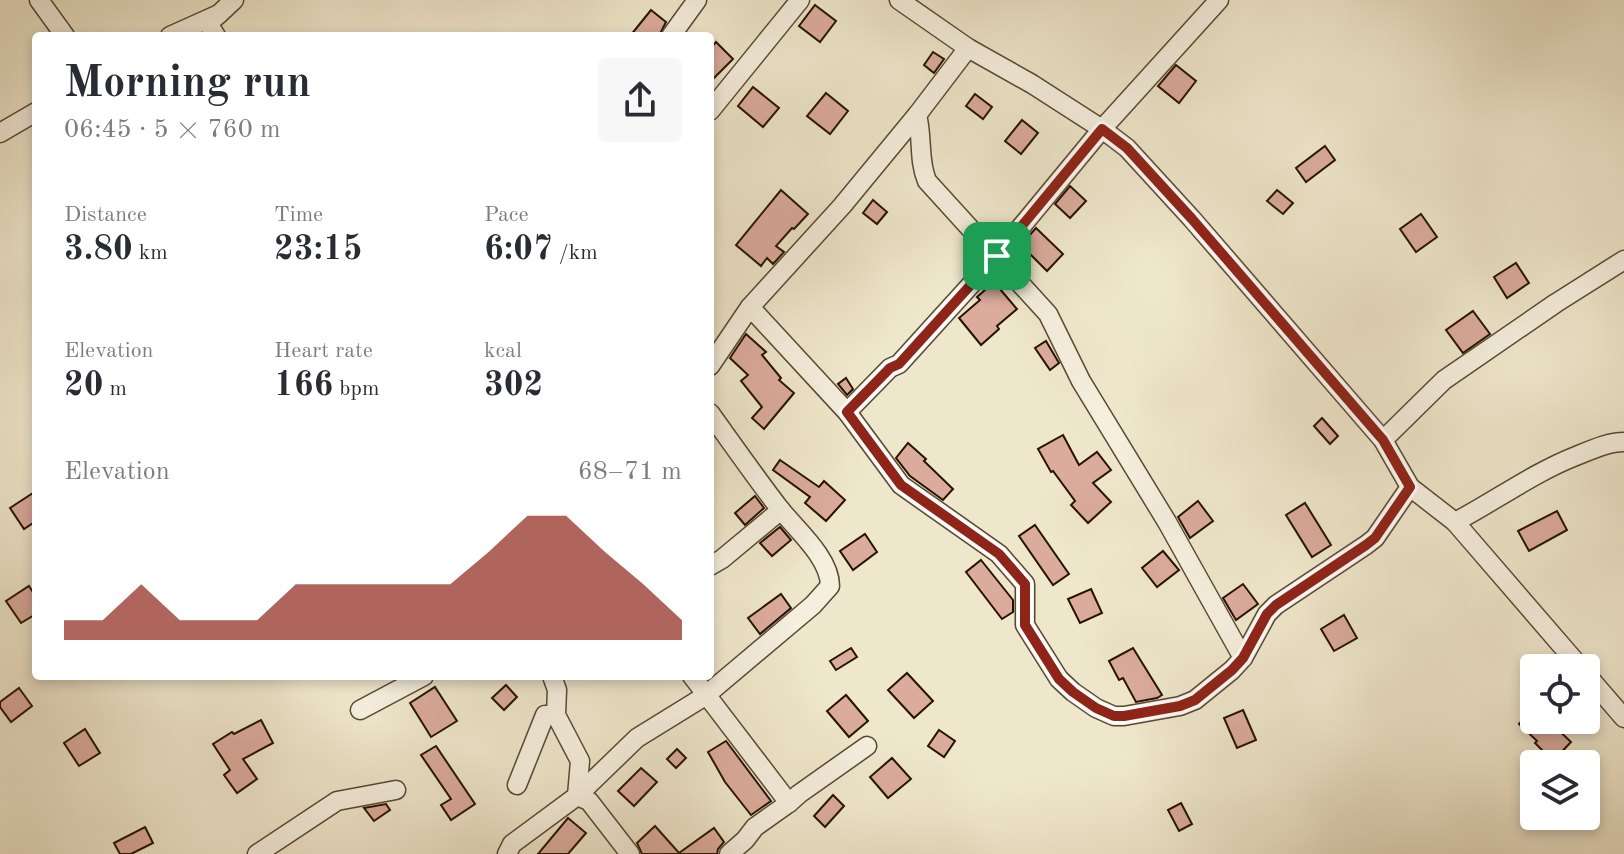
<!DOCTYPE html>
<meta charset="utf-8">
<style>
:root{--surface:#fff;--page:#f7f7f7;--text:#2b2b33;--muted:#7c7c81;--accent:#8f2418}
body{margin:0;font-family:"Old Standard TT",serif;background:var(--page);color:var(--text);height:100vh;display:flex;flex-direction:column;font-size:30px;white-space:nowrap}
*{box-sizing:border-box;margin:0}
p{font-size:26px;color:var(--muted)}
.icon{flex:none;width:44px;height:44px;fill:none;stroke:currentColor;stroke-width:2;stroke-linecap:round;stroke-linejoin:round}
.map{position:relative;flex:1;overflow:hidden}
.details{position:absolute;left:32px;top:32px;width:682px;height:648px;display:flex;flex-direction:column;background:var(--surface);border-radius:8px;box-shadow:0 4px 12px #0003}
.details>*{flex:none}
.tools{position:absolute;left:1520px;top:654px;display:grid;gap:16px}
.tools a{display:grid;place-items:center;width:80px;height:80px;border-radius:8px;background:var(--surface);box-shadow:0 4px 12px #0003;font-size:40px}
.pin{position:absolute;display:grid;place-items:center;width:68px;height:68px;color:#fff;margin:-34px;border-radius:16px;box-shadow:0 4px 12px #0006}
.round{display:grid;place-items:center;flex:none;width:84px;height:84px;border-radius:8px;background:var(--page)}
.overview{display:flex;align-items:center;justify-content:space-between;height:136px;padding:0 32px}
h1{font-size:44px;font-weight:800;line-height:60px}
.metrics{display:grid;grid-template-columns:repeat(3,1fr);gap:12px;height:136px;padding:8px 32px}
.metrics div{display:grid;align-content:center}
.metrics b{font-size:34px;font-weight:800}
.metrics small{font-size:22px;font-weight:400}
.metrics p{font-size:22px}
.chart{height:224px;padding:16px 32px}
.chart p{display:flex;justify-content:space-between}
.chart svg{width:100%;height:144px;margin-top:8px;fill:var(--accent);opacity:.7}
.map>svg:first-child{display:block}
</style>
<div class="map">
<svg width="1624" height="854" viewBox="0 0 1624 854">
<rect width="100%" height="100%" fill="#efe7cc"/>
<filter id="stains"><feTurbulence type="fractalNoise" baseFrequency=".0025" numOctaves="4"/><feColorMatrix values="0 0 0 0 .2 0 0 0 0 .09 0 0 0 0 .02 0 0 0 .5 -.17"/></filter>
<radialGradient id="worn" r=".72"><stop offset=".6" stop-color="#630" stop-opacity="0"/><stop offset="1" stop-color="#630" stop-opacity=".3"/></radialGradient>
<g fill="#dbab9c" stroke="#251300" stroke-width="2">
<polygon points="815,5 836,21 820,42 799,26"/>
<polygon points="651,10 666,22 659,36 630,36"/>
<polygon points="716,42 733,59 710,82 710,49"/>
<polygon points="933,52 944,59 934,73 924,65"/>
<polygon points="1176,65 1196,81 1179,103 1158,86"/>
<polygon points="753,87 779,108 763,127 738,106"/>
<polygon points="826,93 848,111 830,134 807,116"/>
<polygon points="975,94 992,107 983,119 966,106"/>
<polygon points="1022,120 1038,133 1021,154 1005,141"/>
<polygon points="1325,146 1335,160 1306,182 1296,168"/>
<polygon points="1070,186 1086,201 1070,218 1055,204"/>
<polygon points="781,190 808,214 794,229 792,228 776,246 784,252 773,264 767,258 761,266 736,245"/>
<polygon points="1277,190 1293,203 1283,214 1267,201"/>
<polygon points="873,200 887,212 877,224 863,213"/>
<polygon points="1421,214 1437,237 1416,252 1400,229"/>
<polygon points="1036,228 1063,254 1047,271 1021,245"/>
<polygon points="1516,263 1529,283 1507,298 1494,277"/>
<polygon points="994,282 1017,309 997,326 999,329 981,345 959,318 980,300 977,297"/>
<polygon points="1473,311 1490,334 1463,353 1446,330"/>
<polygon points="746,334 766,352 762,355 781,378 779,380 794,393 764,429 752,418 762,407 741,381 748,375 730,358"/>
<polygon points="1046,341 1059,363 1050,370 1035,348"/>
<polygon points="846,378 853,389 847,395 838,384"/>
<polygon points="1322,418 1338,436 1330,444 1314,426"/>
<polygon points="1063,435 1079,465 1097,452 1111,470 1093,483 1111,502 1088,523 1071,505 1075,501 1053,471 1051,472 1038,449"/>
<polygon points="908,443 926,459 924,461 953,489 943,500 910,476 896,458"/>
<polygon points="780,460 819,487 824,481 845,500 826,521 805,503 810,497 773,470"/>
<polygon points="36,491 36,521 24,529 10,508"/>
<polygon points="755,496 764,508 745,525 735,513"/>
<polygon points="1198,501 1213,521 1190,538 1178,517"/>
<polygon points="1305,503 1331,545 1312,557 1286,515"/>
<polygon points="1557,511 1567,530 1529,551 1518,531"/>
<polygon points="1035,525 1069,574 1053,585 1019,536"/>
<polygon points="780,527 791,540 772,556 760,543"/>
<polygon points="865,534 877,552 853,570 840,551"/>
<polygon points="1163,551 1179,570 1157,587 1142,568"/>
<polygon points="981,560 1013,600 1013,612 1002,619 966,572"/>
<polygon points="1243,584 1258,604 1236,620 1223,598"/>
<polygon points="29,586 36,597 36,614 21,623 6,601"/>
<polygon points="1091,589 1102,613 1080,623 1068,599"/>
<polygon points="781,594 791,608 760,634 748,618"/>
<polygon points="1344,615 1357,638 1334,651 1321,629"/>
<polygon points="851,648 857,657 836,670 830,661"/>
<polygon points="1133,648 1162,695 1157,698 1136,702 1123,678 1119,680 1109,661"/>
<polygon points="907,673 933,701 914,718 888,690"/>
<polygon points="506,685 517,697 504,710 492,698"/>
<polygon points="435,687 457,721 431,737 410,703"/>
<polygon points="19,688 32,706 11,722 0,707 0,702"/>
<polygon points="846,695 868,721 849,737 827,711"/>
<polygon points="1534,708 1534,720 1548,720 1571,742 1553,761 1535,743 1537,741 1519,724"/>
<polygon points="1243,710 1256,740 1237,748 1224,718"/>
<polygon points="261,720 273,743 243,759 257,779 237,793 224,775 230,770 213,744 232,732 234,734"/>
<polygon points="85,729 100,753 79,766 64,743"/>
<polygon points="939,730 955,741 944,757 928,746"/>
<polygon points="726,741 771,801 751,815 725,782 708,752"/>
<polygon points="436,746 475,804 451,820 441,805 451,799 421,755"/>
<polygon points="677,749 686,758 676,768 667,759"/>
<polygon points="892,758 911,779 888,798 870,777"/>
<polygon points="641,768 657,782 634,806 618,791"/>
<polygon points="833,795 844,806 825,827 814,816"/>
<polygon points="1181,803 1192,824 1179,831 1168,810"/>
<polygon points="386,804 390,810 374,821 364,808"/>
<polygon points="568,818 586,833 568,854 538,854"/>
<polygon points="655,826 679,853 714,828 724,842 718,849 717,854 642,854 637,843"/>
<polygon points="145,827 153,843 131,854 120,854 114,843"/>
</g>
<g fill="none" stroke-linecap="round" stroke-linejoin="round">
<defs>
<g id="minor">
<polyline points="39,0 65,36"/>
<polyline points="899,0 968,48 1032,84 1102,129 1127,148 1192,219 1383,440 1410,487 1455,522 1581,668"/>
<polyline points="170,36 219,14 234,0"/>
<polyline points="216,36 208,23 219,14"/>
<polyline points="671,36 697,0"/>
<polyline points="710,111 800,0"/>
<path d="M 917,115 C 923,137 918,160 927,181 L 1048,314 L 1081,381 L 1167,522 L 1243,658"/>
<polyline points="0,133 36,112"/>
<polyline points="750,307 847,412 901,485 999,554 1025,584 1025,625 1059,679 1073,692 1096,708 1114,716 1124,716 1180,706 1195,700 1232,670 1243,658 1267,614 1276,605 1366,545 1375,538 1410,487"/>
<polyline points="710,366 750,307 842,206 917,115 968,48"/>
<polyline points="847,412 890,368 899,364 997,256 1102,129 1219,0"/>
<polyline points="1383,440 1444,380 1556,303 1624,260"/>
<path d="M 1455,522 C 1495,501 1533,473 1576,456 C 1591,450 1608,442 1624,442"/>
<polyline points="710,566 722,559 781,510"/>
<polyline points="1586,674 1624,718"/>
<polyline points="552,676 557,690 556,715 580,761 577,796 589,801 630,854"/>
<polyline points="692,676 789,803"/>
<polyline points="360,710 424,676"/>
<polyline points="517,785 545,715 556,715"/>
<polyline points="257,854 337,801 396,790"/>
<path d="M 507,854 L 512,844 L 577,796 L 637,738 L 705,696 L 813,605 L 830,586 C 830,558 796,529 780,509 C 756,478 733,445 710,413"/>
<polyline points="729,854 745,840 755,827 789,803 799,794 867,746"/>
</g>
</defs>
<use href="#minor" stroke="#584833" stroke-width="21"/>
<use href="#minor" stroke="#f5efde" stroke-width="18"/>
</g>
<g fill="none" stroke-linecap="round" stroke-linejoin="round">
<defs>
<polygon id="route" points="1102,129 1127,148 1192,219 1383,440 1410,487 1375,538 1366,545 1276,605 1267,614 1243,658 1232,670 1195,700 1180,706 1124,716 1114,716 1096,708 1073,692 1059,679 1025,625 1025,584 999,554 901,485 847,412 890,368 899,364 997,256"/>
</defs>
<use href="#route" stroke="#fff" stroke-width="16"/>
<use href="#route" stroke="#8f2418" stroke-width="10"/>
</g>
<rect width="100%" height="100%" filter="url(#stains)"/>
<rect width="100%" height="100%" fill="url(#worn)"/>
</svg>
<div class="tools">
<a><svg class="icon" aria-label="locate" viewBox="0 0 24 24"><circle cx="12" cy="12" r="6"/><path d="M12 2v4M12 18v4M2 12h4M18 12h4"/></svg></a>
<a><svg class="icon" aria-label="layers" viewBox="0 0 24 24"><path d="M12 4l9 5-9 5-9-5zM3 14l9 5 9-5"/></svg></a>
</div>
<div class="pin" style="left:997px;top:256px;background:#1e9e55"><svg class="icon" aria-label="arrive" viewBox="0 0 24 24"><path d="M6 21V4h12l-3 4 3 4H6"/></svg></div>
<section class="details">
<div class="overview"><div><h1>Morning run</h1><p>06:45 · 5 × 760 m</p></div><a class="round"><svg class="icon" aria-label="share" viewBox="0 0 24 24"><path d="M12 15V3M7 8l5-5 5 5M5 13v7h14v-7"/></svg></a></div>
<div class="metrics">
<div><p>Distance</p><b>3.80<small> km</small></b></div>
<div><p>Time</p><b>23:15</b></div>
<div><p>Pace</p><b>6:07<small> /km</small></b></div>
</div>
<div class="metrics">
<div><p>Elevation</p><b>20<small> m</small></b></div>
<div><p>Heart rate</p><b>166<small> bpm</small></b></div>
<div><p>kcal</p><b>302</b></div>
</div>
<div class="chart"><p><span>Elevation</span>68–71 m</p>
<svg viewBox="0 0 160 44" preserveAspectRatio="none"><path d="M0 44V38L10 38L20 27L30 38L40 38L50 38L60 27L70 27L80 27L90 27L100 27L110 17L120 6L130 6L140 17L150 27L160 38V44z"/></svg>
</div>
</section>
</div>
